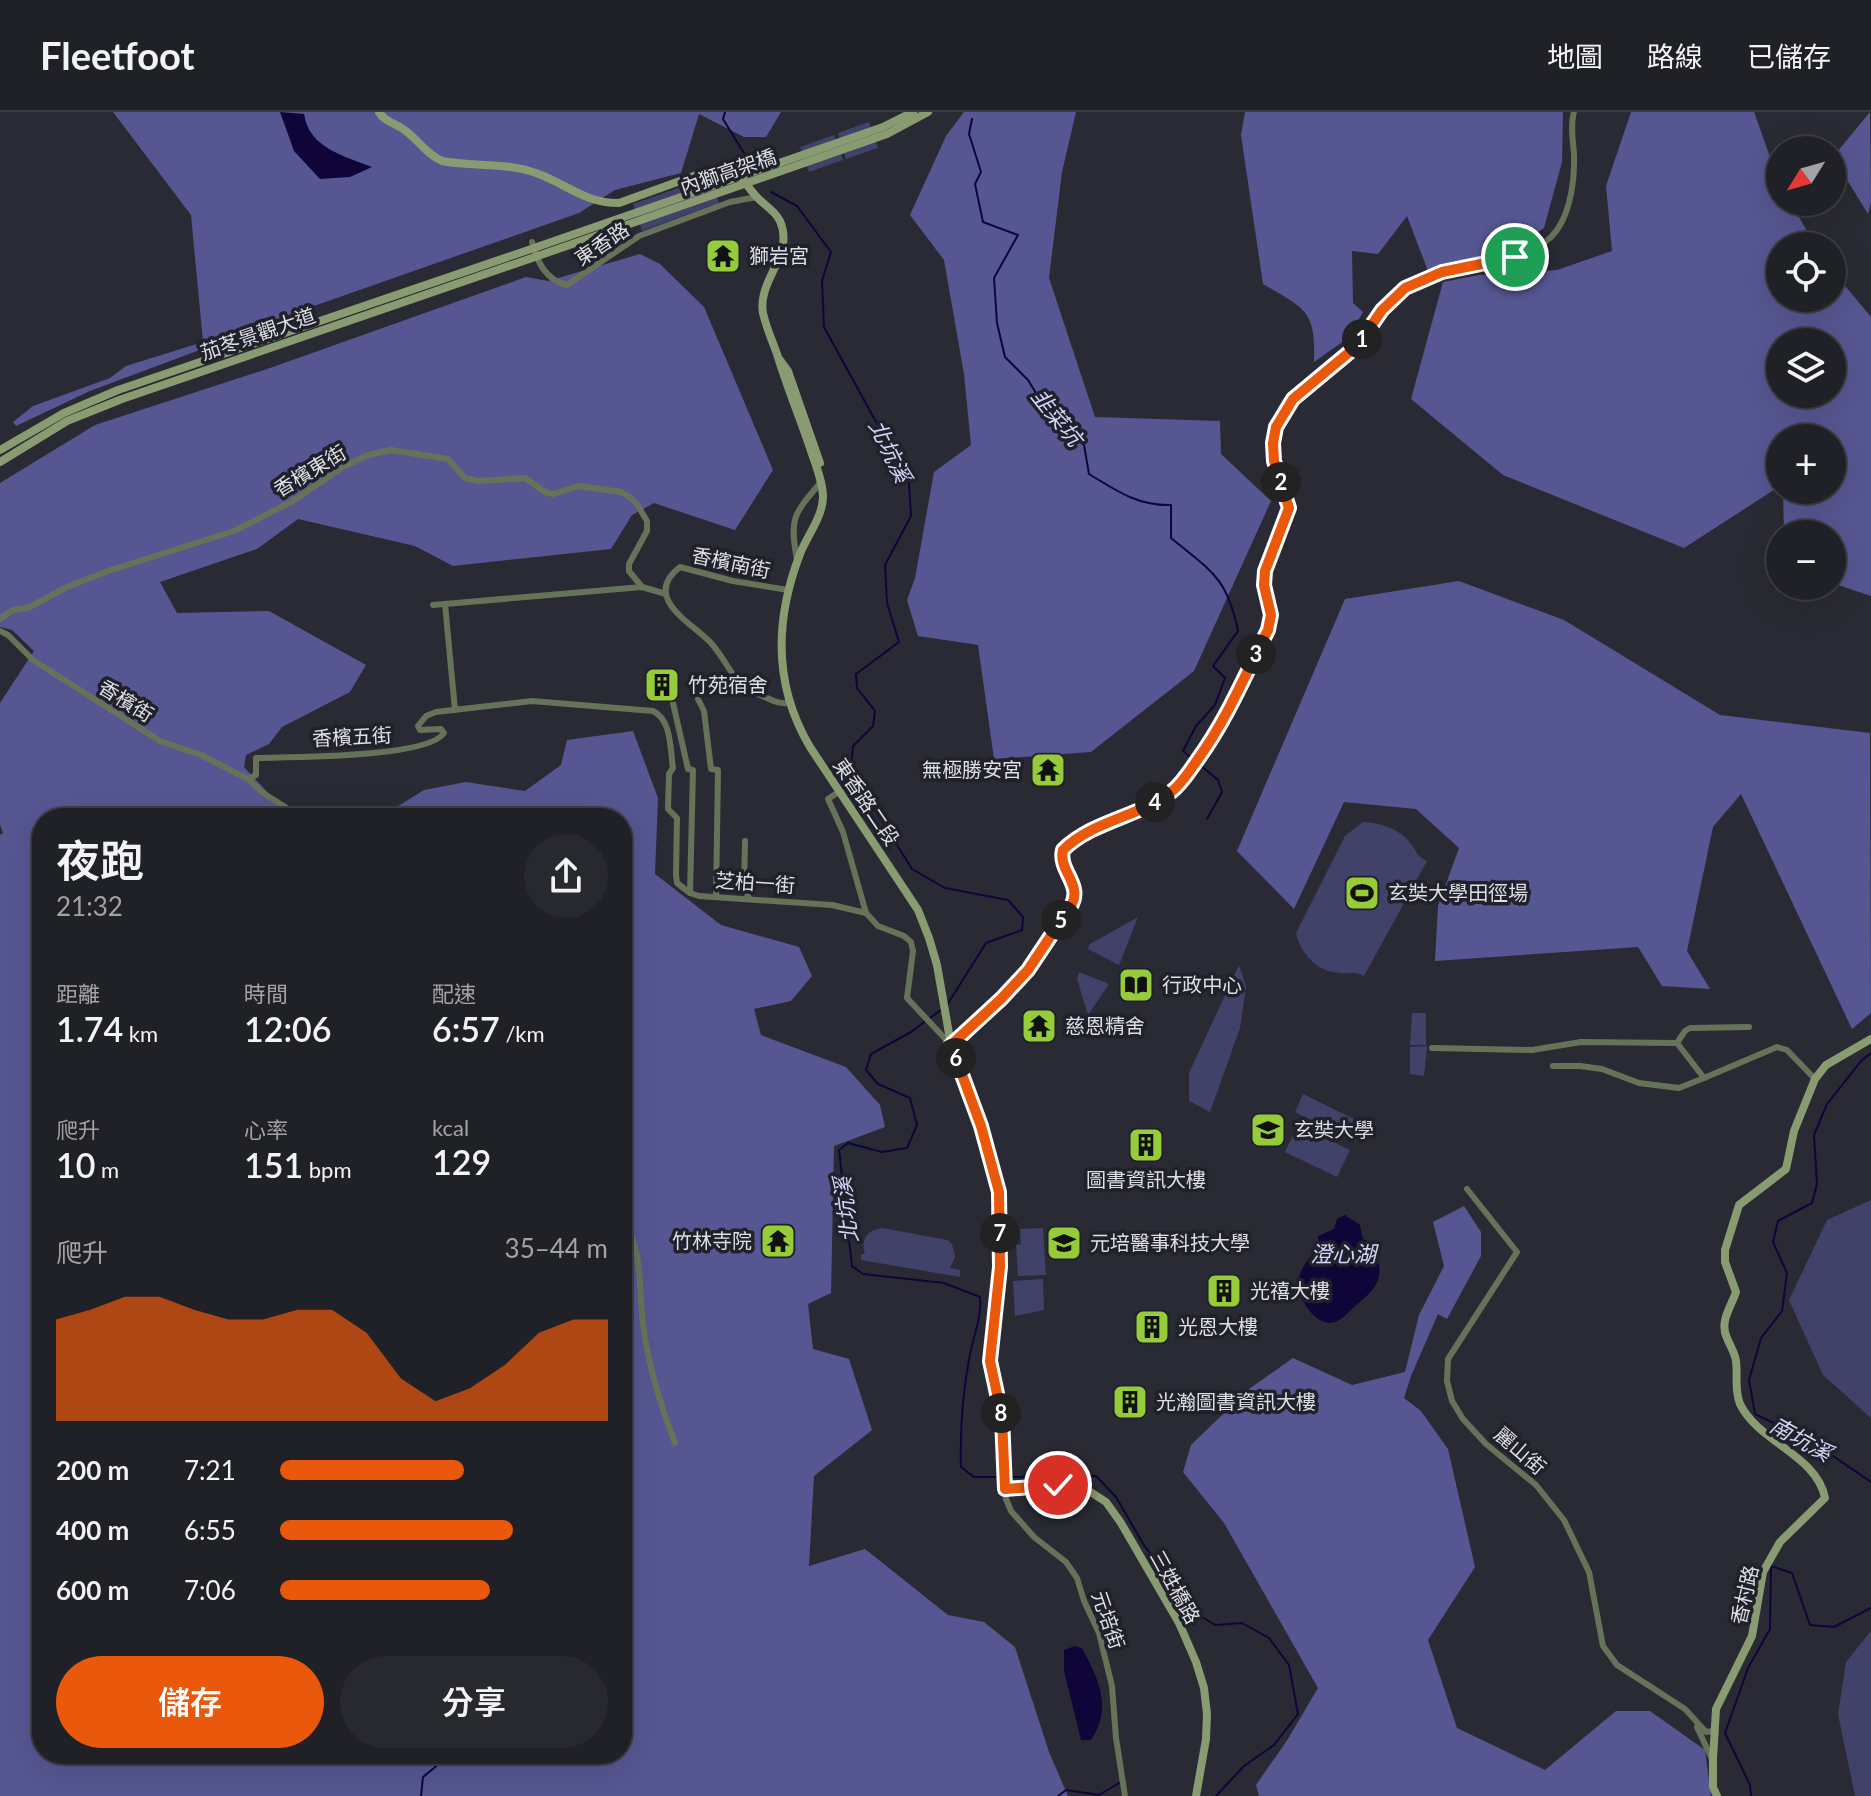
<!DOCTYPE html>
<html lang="zh-TW">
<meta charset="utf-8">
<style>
:root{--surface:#202027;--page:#28282f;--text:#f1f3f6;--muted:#a2a3a7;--line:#3d3e44;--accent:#ea580c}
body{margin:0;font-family:Lato,"Noto Sans TC",sans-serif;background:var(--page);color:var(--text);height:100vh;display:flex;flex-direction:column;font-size:30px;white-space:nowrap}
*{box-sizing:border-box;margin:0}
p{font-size:26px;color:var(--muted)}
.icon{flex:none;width:44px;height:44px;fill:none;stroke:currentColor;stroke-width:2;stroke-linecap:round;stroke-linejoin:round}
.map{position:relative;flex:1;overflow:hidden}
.sheet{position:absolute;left:32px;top:696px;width:600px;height:956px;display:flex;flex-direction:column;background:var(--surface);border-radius:32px;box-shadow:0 8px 32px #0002,0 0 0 2px var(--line)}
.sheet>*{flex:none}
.needle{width:52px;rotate:233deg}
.buttons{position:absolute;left:1766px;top:24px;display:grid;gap:16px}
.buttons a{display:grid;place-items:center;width:80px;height:80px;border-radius:50%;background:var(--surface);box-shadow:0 8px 32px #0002,0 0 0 2px var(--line);font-size:40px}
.pin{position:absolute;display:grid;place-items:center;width:68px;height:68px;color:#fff;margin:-34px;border:4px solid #fff;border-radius:50%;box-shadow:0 2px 8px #0007}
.km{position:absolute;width:40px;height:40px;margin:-20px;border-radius:50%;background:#222;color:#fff;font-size:22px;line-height:40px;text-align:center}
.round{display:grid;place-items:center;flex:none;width:84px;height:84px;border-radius:42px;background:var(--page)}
.head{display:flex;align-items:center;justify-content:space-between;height:136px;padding:0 24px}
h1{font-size:44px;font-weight:600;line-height:60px}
.stats{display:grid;grid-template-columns:repeat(3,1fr);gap:12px;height:136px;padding:8px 24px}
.stats div{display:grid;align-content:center}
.stats b{font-size:34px;font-weight:600}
.stats small{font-size:22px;font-weight:400}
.stats p{font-size:22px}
.chart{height:224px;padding:16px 24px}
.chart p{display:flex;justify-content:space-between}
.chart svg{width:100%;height:144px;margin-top:8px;fill:var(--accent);opacity:.7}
.primary-button{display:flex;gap:16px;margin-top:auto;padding:16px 24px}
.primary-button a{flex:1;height:92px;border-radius:48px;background:var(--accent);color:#fff;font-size:32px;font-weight:600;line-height:92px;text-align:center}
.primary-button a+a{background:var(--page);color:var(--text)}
ul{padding:0 24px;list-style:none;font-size:26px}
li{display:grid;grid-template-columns:128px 96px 1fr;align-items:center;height:60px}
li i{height:20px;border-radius:10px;background:var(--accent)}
header{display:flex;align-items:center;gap:48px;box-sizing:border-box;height:112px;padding:0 40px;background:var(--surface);border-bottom:2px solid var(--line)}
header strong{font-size:38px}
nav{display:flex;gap:44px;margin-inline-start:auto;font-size:28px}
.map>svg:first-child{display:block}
</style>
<header>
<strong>Fleetfoot</strong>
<nav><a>地圖</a><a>路線</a><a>已儲存</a></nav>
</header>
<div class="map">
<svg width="1871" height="1684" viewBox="0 0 1871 1684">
<rect width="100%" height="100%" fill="#2a2a34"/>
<g fill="#41426a">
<polygon points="869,10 878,36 846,47 838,21"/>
<polygon points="834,23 843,48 809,60 800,35"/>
<polygon points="709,65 719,91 642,119 633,92"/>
<path d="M 1363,710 C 1383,711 1403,718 1414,736 C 1418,743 1419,745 1427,749 L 1364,864 C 1355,859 1350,862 1340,861 C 1317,860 1301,842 1296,821 L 1345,724 Z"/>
<polygon points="1138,805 1119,853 1088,837 1090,832"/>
<polygon points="1239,853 1246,875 1240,916 1210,1000 1189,989 1189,961"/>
<polygon points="1079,860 1109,872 1088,903 1077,867"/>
<polygon points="1412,901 1426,901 1426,933 1410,933"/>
<polygon points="1427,934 1424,964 1410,962 1410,935"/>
<polygon points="1303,982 1364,1012 1355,1030 1295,1000"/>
<polygon points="1298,1013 1350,1038 1337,1065 1285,1040"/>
<polygon points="1871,1088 1871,1306 1823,1263 1789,1188 1827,1108"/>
<path d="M 883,1116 L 947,1128 L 952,1132 L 955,1145 L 950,1156 L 960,1158 L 960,1165 L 861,1148 L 861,1142 L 865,1142 C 860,1127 868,1117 883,1116 Z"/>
<polygon points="1043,1116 1046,1163 1018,1164 1016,1133 1021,1132 1020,1117"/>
<polygon points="1043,1167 1044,1198 1015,1204 1013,1169"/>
<polygon points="1871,1519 1871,1684 1855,1684 1838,1602 1846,1550"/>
</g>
<g fill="#565792" fill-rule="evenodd">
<polygon points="113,0 781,0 766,25 744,25 699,2 681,61 615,78 579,101 223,226 213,233 90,279 16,314 13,310 33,294 110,266 126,254 203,230 191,103"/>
<polygon points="964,0 1076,0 1062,60 1049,166 1095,305 1220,309 1221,342 1271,389 1194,559 1091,640 994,647 978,533 918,524 907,488 915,466 934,360 971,333 964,262 944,148 910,103 946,24"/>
<path d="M 1245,0 L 1563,0 L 1562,50 L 1544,116 L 1515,136 L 1428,159 L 1407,104 L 1378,142 L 1352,139 L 1353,191 L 1363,200 L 1348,226 L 1314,250 C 1316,198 1305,197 1263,172 L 1241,23 Z"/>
<path d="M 1631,0 L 1754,0 L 1780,73 L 1780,90 L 1790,90 L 1816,134 L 1780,134 L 1780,186 L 1832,186 L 1832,158 L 1871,205 L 1871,484 L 1832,471 L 1832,422 L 1784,422 L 1783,378 L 1832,378 L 1832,326 L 1780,326 L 1780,374 L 1684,436 L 1503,363 L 1411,287 L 1443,170 L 1479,163 L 1557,158 L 1612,139 L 1606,74 ZM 1832,230 L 1832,282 L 1780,282 L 1780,230 Z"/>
<polygon points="1870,0 1871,90 1868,102 1833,45"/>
<path d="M 640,142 L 660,152 L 704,195 L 773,358 L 735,418 L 654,391 L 632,403 L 611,437 L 453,454 L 415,434 L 298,407 L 257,437 L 160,470 L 177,501 L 269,499 L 366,553 L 350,580 L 282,615 L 269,632 L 246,643 L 244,655 L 288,702 L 302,705 L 356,704 L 395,696 L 424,678 L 466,670 L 525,679 L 561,653 L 567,628 L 633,619 L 658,686 L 655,762 L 721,813 L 799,835 L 812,864 L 791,889 L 754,897 L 761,923 L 846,955 L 880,993 L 885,1015 L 834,1034 L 831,1181 L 808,1192 L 813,1237 L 849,1247 L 872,1318 L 814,1364 L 809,1454 L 865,1437 L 948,1503 L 984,1510 L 1015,1535 L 1049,1640 L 1068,1684 L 0,1684 L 0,723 L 3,721 L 0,713 L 0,591 L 34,539 L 12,518 L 0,515 L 0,371 L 95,313 L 270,256 L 526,165 L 548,169 ZM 42,706 L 622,706 L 622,1642 L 42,1642 Z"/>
<polygon points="1459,469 1564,508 1720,603 1870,621 1871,901 1852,917 1741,682 1713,715 1687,839 1710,877 1662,874 1638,835 1435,849 1438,794 1459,736 1416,697 1344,690 1294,797 1237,739 1345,487"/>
<polygon points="1464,1094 1481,1120 1481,1144 1447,1207 1438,1202 1411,1264 1404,1286 1421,1299 1448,1337 1475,1455 1428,1528 1457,1616 1545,1658 1616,1599 1650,1599 1705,1638 1711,1684 1259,1684 1256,1673 1288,1627 1318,1576 1224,1411 1183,1360 1191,1333 1249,1277 1293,1246 1352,1273 1405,1260 1419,1203 1444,1154 1433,1110"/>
</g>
<g fill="#0f0539">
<path d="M 280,0 L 304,2 C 309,36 344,44 372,55 L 350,65 L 320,67 L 294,39 Z"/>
<path d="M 1345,1103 L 1360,1113 L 1363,1127 C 1372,1132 1374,1136 1377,1146 C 1386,1171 1369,1182 1352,1197 C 1344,1204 1337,1214 1325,1210 C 1311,1206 1304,1190 1296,1178 C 1299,1159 1305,1149 1319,1136 L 1318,1124 L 1334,1117 L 1337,1107 Z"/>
<path d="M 1075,1534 L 1082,1536 C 1098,1566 1113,1596 1091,1628 L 1081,1628 L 1064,1559 L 1064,1538 Z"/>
</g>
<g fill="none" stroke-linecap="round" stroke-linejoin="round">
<g stroke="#0f0539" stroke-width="2">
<polyline points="725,0 723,7 750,51"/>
<path d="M 972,7 L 969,22 L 981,60 L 975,72 L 983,110 L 1018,123 L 994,166 L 997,211 L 1005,245 L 1028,268 L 1047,299 L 1084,333 L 1089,362 C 1117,379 1138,394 1171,393 L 1171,426 C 1211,459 1227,465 1238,519 L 1213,554 L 1225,566 L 1215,593 L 1196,614 L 1183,639 L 1218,668 L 1222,680 L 1207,707"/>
<polyline points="771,80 797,94 831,140 822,169 824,215 909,370 911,404 885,453 887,491 899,530 856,562 857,576 875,599 873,614 853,634 851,659 912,757 945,776 1008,788 1023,805 1022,818 986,831 947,893"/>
<path d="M 942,897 L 911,920 L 871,942 L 866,958 L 878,972 L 910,986 L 917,1013 L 907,1036 L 882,1040 L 848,1031 L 839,1038 L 852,1154 L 863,1162 L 944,1171 L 980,1185 C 982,1207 972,1227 969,1248 C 962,1284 960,1319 961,1355 L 974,1365 L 1002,1365"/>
<polyline points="1871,941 1861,949 1827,992 1814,1023 1817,1072 1812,1091 1778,1109 1773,1130 1787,1161 1782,1199 1761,1226 1749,1268 1755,1302 1811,1329 1871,1370"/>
<polyline points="1009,1365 1096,1364 1116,1385 1142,1430 1189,1497 1215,1513 1242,1511 1269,1526 1289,1553 1298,1602 1274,1633 1244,1654 1216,1684"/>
<polyline points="421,1684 423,1665 451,1642"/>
<polyline points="1058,1684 1066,1678 1099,1683 1119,1671"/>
<polyline points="1751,1684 1750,1673 1725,1621 1748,1556 1770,1517 1771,1454 1792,1461 1810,1513 1834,1515 1871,1496"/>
</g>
<g stroke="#677359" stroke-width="6">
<path d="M 532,130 C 537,149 545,168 567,173 L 639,124 L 730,90 L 757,85"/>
<path d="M 797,448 C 789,405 794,402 821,370"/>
<path d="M 788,478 L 733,469 L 680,455 C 640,486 694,512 711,531 C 734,558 730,572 767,586 C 775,590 781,592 791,591"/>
<polyline points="445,492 455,598"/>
<polyline points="433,493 642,475 666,482"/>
<polyline points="0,507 13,498 28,496 67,475 108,459 234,419 291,390 343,355 368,343 391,338 448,347 465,366 478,369 525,366 545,380 553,382 579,374 621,380 630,385 637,392 647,409 647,419 629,452 629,459 642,475"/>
<polyline points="0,519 8,523 33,548 160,629 201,643 248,667 263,681 293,700 321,706"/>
<polyline points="698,587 704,599 711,657 718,658 716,785"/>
<polyline points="673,591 688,657 693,658 690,781"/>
<path d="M 248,667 L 256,663 L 256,646 C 289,645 428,646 444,621 L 441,617 L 420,618 L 418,614 L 426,604 L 436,600 L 532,589 L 653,599 C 672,608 670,638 673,656 L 669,662 L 668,697 L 677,706 L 676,763 L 677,771 L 690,781 L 699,784 L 832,793 L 866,801"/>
<path d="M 840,679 L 828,687 L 843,720 L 866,801 L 878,814 L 904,824 L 911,830 L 913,839 L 907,886 L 951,933 L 1001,887 L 1028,858 L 1072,792 C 1082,772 1058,758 1063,738 C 1092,709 1139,705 1171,680 C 1181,673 1188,662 1194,652 C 1225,611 1245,563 1268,518 C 1272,497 1261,478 1265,458 C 1269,437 1287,418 1289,396 C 1291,369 1262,352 1277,315 C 1292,277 1330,262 1357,235 C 1383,207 1384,184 1423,167 C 1462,150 1531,155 1557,118 C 1571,98 1575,66 1574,42 C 1573,28 1570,14 1574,0"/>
<polyline points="382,706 395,703 400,706"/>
<polyline points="745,729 744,775 749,786"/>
<polyline points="1677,931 1685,919 1690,916 1749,915"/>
<polyline points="1432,936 1532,938 1581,930 1677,931 1704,966 1777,935 1787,938 1815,967"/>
<polyline points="1553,954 1580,954 1602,957 1639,971 1679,976 1704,966"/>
<polyline points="1467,1077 1517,1140 1448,1247 1447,1269 1452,1289 1463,1307 1486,1332 1536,1373 1564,1408 1589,1460 1603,1534 1617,1553 1685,1597 1706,1620 1713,1619"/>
<path d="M 622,1103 C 644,1143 638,1169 643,1212 C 648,1254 660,1292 675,1331"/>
<polyline points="1005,1377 1006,1387 1011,1399 1034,1425 1066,1450 1077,1466 1084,1489 1099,1521 1112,1574 1116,1626 1125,1684"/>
<polyline points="1697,1615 1711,1645"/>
</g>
<g stroke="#889b71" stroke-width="8">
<path d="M 379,0 C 384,9 392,10 400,15 C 416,24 425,42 442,49 C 473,55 506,50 536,61 C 567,72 584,91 619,91 L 716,56 L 731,56 C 741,64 747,74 755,83 C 763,93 774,97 780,109 C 795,143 757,168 763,201 C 766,215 772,228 777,242 C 787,275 800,306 811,339 C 816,354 823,370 823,386 C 822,406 807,424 800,442 C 775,507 773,573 810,635 L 918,798 L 929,826 L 937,853 L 951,933 L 981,1014 L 999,1080 L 1000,1155 L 990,1249 L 1002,1305 L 1005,1377 L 1073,1374 L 1089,1379 L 1106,1390 L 1121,1411 L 1179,1511 L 1196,1550 L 1204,1576 L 1207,1602 L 1206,1627 L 1196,1684"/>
<polyline points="780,248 788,259 820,351"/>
<polyline points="0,338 64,301 118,278 534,136"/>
<polyline points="0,350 67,309 122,287 535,145"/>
<path d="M 1717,1684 L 1713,1675 L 1713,1647 L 1716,1597 L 1752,1524 L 1763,1460 L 1780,1430 L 1825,1386 C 1817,1343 1759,1331 1740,1292 C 1734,1277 1738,1264 1736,1249 C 1735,1241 1730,1234 1727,1226 C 1719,1210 1731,1195 1736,1180 L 1725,1150 L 1725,1138 L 1739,1093 L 1786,1057 L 1794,1019 L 1815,967 L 1826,953 L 1871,927"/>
</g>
<g stroke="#889b71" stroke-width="8">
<polyline points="534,136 883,15 913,0"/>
<polyline points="535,145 887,22 928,0"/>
</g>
</g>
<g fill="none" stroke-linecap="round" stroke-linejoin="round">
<defs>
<path id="route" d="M 1058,1373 L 1005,1377 L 1002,1305 L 990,1249 L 1000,1155 L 999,1080 L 981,1014 L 951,933 L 1001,887 L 1028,858 L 1072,792 C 1082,772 1058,758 1063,738 C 1092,709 1139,705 1171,680 C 1182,672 1190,658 1198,647 C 1227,607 1246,561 1268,518 L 1271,503 L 1264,473 L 1265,459 L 1289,396 L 1274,349 L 1273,331 L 1276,315 L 1293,287 L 1358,233 L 1382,198 L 1405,176 L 1442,160 L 1515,145"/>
</defs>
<use href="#route" stroke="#fff" stroke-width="16"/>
<use href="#route" stroke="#ea580c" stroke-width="10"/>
</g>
<defs>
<symbol id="temple-square" viewBox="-11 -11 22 22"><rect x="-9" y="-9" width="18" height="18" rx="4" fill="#96cc39" stroke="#20212a"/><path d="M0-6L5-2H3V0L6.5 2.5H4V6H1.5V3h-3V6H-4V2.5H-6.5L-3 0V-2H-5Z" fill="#111"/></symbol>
<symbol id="building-square" viewBox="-11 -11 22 22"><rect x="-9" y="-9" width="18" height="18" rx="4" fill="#96cc39" stroke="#20212a"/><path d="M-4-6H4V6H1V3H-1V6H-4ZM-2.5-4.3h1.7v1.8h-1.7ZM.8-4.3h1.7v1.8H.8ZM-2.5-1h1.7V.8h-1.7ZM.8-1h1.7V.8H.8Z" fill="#111"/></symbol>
<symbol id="stadium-square" viewBox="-11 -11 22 22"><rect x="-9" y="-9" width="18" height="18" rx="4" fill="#96cc39" stroke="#20212a"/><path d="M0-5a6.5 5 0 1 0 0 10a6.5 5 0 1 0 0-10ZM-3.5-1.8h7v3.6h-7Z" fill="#111"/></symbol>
<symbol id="library-square" viewBox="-11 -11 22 22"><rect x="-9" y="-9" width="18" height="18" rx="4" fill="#96cc39" stroke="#20212a"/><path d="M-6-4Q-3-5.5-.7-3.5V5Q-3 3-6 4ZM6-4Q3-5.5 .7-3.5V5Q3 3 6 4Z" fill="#111"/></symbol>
<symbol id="university-square" viewBox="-11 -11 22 22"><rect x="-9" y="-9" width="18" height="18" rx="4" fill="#96cc39" stroke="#20212a"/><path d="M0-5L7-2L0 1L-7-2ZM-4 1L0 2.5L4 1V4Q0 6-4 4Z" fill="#111"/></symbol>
</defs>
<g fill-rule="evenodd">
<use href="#temple-square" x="703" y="124" width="40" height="40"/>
<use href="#building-square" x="642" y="553" width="40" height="40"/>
<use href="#temple-square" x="1028" y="638" width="40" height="40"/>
<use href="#stadium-square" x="1342" y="761" width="40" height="40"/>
<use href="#library-square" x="1116" y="853" width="40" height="40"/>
<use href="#temple-square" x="1019" y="894" width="40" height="40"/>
<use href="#university-square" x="1248" y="998" width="40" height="40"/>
<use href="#building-square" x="1126" y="1013" width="40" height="40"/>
<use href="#temple-square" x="758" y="1109" width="40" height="40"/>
<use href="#university-square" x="1044" y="1111" width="40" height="40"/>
<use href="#building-square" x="1204" y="1159" width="40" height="40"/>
<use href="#building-square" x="1132" y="1195" width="40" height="40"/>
<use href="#building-square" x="1110" y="1270" width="40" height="40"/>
</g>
<g text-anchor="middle" stroke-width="7" stroke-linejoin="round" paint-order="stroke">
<g font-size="20" fill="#dfdfe6" stroke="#20212a">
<text transform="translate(728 60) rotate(-19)" y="7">內獅高架橋</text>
<text transform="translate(602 132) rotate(-34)" y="7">東香路</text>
<text transform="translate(258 222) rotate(-19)" y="7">茄苳景觀大道</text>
<text transform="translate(310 359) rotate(-31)" y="7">香檳東街</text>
<text transform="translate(731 451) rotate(12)" y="7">香檳南街</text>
<text transform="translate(126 589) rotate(32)" y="7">香檳街</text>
<text transform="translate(352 625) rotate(-3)" y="7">香檳五街</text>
<text transform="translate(866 690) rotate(56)" y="7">東香路二段</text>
<text transform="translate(755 771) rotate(4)" y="7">芝柏一街</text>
<text transform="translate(1520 1339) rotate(41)" y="7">麗山街</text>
<text transform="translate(1175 1475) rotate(61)" y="7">三姓橋路</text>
<text transform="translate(1745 1483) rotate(-77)" y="7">香村路</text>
<text transform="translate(1108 1508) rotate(71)" y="7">元培街</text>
</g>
<g font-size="20" fill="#dfdfe6" stroke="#20212a" text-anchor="start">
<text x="749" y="151">獅岩宮</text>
<text x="688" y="580">竹苑宿舍</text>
<text x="1022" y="665" text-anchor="end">無極勝安宮</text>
<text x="1388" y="788">玄奘大學田徑場</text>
<text x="1162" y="880">行政中心</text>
<text x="1065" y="921">慈恩精舍</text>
<text x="1294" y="1025">玄奘大學</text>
<text x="1146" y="1075" text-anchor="middle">圖書資訊大樓</text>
<text x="752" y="1136" text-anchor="end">竹林寺院</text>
<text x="1090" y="1138">元培醫事科技大學</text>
<text x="1250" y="1186">光禧大樓</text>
<text x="1178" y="1222">光恩大樓</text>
<text x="1156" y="1297">光瀚圖書資訊大樓</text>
</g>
<g font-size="22" font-style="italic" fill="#d4d7fb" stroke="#20212a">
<text transform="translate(1057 305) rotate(51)" y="8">韭菜坑</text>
<text transform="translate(890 339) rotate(64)" y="8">北坑溪</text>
<text transform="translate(846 1098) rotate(-97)" y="8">北坑溪</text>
<text x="1343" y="1150">澄心湖</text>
<text transform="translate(1801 1327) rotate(29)" y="8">南坑溪</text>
</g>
</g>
</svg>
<div class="buttons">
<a><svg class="needle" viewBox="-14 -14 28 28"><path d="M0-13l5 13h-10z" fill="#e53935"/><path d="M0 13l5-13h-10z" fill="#a2a3a7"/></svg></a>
<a><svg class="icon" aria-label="locate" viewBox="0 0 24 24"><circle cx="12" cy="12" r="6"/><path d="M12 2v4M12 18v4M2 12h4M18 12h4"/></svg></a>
<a><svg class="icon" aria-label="layers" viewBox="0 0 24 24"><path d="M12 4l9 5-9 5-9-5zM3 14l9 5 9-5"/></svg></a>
<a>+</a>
<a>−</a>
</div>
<div class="pin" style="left:1515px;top:145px;background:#1e9e55"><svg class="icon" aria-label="arrive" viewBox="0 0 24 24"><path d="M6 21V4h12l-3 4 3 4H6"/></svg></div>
<div class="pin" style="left:1058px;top:1373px;background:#d93025"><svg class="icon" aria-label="check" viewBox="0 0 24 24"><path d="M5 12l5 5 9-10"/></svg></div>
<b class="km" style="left:1362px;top:227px">1</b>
<b class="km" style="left:1281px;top:370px">2</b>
<b class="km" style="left:1256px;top:542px">3</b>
<b class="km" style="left:1155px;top:690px">4</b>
<b class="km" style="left:1061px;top:808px">5</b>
<b class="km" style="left:956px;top:946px">6</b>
<b class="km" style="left:1000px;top:1121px">7</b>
<b class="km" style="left:1001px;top:1301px">8</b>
<section class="sheet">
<div class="head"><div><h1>夜跑</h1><p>21:32</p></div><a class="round"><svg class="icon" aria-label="share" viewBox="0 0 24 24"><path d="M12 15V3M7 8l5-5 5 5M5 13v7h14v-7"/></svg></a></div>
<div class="stats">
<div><p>距離</p><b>1.74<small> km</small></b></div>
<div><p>時間</p><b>12:06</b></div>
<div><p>配速</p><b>6:57<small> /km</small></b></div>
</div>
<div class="stats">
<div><p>爬升</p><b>10<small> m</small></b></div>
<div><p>心率</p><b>151<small> bpm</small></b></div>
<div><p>kcal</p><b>129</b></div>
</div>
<div class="chart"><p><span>爬升</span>35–44 m</p>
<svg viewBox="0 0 160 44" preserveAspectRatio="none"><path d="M0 44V13L10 10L20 6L30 6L40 10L50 13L60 13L70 10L80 10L90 17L100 31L110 38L120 34L130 27L140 17L150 13L160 13V44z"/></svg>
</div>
<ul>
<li><b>200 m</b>7:21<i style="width:56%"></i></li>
<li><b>400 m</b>6:55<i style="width:71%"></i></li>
<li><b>600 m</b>7:06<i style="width:64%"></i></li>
</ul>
<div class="primary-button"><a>儲存</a><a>分享</a></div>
</section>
</div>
